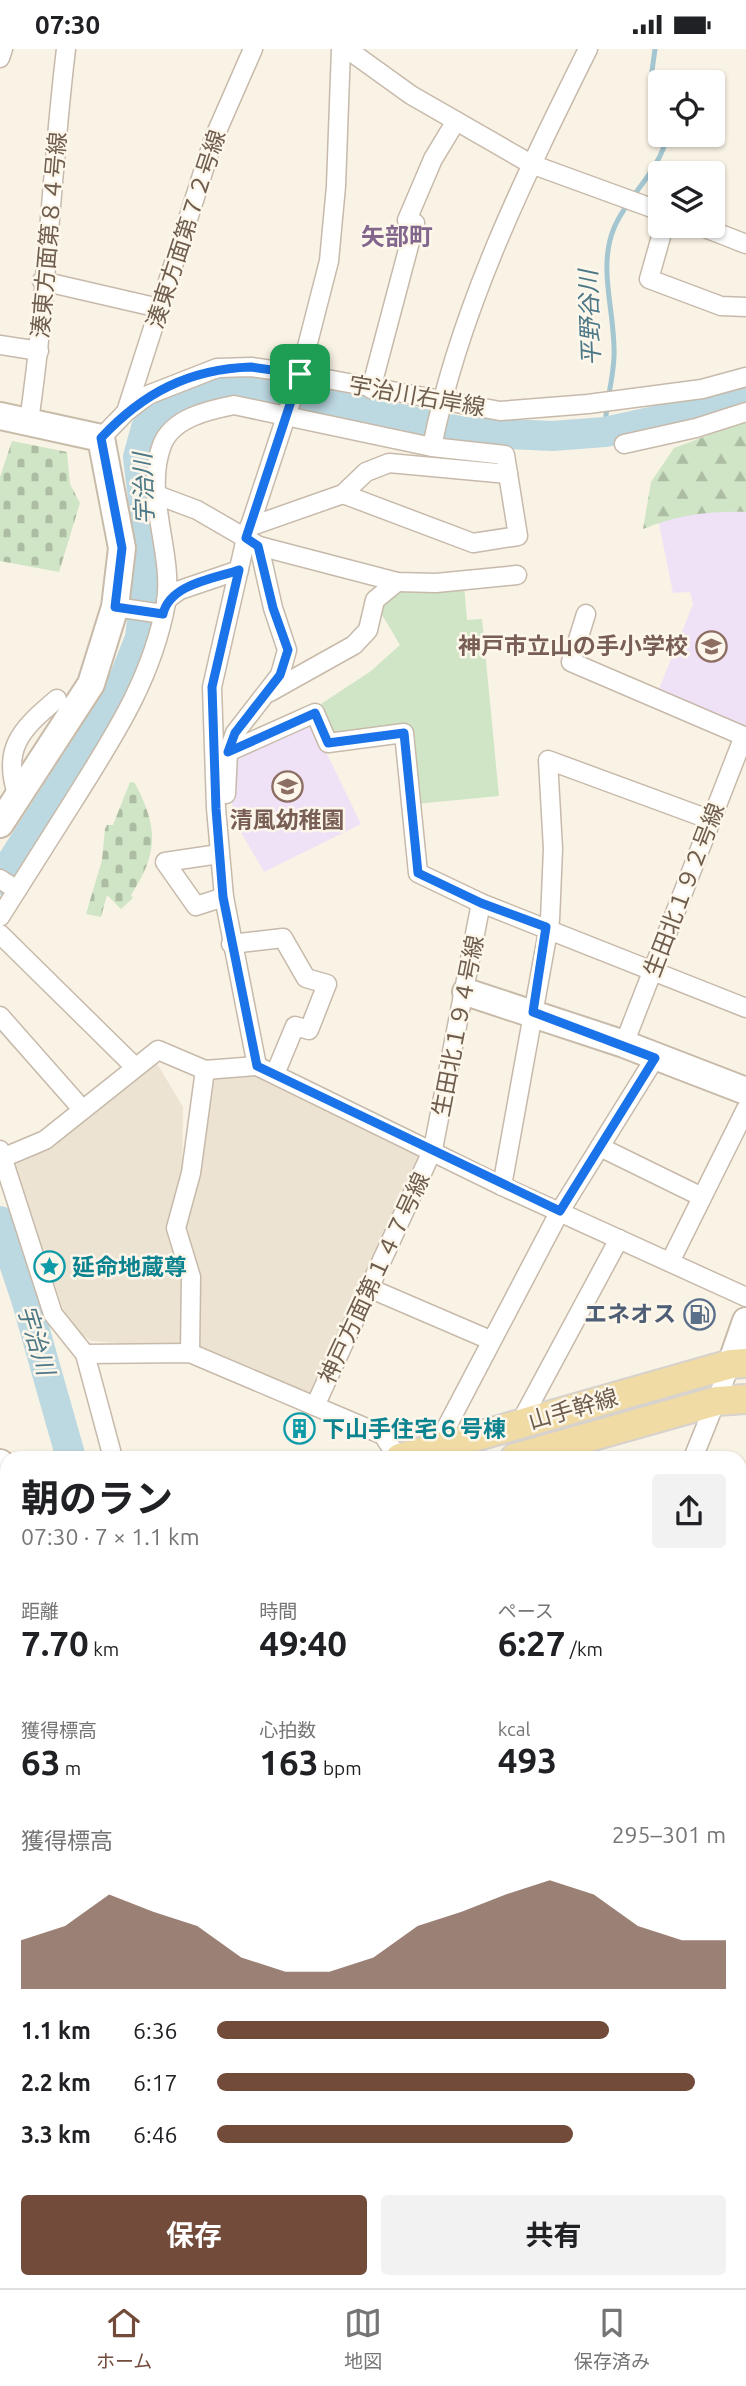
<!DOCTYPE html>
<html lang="ja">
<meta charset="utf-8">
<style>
:root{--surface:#fff;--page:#f2f2f2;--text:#202124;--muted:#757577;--line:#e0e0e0;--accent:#724b3b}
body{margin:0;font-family:Ubuntu,"Noto Sans JP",sans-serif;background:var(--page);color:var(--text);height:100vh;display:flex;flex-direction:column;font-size:26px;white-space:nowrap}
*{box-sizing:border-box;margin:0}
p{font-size:23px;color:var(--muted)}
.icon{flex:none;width:38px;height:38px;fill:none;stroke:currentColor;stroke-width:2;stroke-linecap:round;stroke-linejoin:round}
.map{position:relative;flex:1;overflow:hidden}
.details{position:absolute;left:0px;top:1402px;width:747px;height:838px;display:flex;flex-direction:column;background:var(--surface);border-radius:21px 21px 0 0;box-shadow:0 2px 5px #0004}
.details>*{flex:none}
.controls{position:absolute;left:648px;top:21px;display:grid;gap:14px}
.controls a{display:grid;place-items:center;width:77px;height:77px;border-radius:7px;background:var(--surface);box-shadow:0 2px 5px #0004;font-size:35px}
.pin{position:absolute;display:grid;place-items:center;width:60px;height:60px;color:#fff;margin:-30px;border-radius:14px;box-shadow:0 4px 10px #0006}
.round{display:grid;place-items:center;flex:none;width:74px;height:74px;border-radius:7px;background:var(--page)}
.overview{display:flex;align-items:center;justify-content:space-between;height:119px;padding:0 21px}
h1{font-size:38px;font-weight:700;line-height:52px}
.metrics{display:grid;grid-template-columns:repeat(3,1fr);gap:10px;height:119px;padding:7px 21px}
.metrics div{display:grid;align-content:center}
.metrics b{font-size:35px;font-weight:700}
.metrics small{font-size:19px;font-weight:400}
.metrics p{font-size:19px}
.chart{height:196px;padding:14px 21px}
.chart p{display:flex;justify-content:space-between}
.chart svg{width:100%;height:126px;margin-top:7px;fill:var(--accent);opacity:.7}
.action{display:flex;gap:14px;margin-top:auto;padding:14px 21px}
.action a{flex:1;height:80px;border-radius:7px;background:var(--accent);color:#fff;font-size:28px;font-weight:700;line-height:80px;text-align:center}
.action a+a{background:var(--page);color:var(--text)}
ul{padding:0 21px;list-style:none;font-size:23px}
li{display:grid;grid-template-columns:112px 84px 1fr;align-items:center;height:52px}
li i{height:18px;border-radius:9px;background:var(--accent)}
.status{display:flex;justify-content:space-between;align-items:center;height:49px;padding:0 35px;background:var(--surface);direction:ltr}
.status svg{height:19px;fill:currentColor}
.menu{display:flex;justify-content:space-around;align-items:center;height:98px;border-top:2px solid var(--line);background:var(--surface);font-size:19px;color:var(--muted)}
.menu a{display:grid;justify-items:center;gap:4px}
.menu .selected{color:var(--accent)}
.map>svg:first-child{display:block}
</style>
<div class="status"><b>07:30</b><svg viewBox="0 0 49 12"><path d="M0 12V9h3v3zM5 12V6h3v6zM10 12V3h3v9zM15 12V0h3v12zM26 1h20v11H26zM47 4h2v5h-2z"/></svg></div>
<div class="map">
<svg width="746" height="2239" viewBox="0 0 746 2239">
<defs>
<pattern id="forest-firs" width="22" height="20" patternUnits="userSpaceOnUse" patternTransform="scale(1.75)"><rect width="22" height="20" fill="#d0e5c6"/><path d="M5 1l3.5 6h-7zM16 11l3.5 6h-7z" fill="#adbda3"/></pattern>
<pattern id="cemetery-stones" width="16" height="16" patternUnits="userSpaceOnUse" patternTransform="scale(1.75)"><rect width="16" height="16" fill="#d0e5c6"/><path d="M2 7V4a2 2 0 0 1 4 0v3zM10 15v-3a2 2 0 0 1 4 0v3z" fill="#adbda3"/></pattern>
</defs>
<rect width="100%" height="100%" fill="#f9f3e5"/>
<g fill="#ede3d2">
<polygon points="156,1013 183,1058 182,1126 168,1176 186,1230 186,1292 180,1299 92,1292 75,1283 67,1272 15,1118 19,1110"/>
<polygon points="250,1024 261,1026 419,1105 309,1345 199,1298 196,1291 184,1177 204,1069 216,1026"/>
</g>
<g fill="#f0e2f6">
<polygon points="746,449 746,677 659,640 693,555 690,543 673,544 659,475 670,451"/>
<polygon points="311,672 361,775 264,823 232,768 232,706"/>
</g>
<path fill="url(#forest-firs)" d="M 746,372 L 746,463 C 708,462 678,466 643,480 L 651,433 L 674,399 Z"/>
<g fill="url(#cemetery-stones)">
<polygon points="12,392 67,403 70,435 80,454 59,523 0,512 0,428"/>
<path d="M 130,733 L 135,734 C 158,779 159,803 131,846 L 133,849 L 121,860 L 107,846 L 101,868 L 86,865 L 102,811 L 105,780 L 107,776 L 113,776 Z"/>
</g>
<polygon fill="#d0e5c6" points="464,536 467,571 482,570 499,747 416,755 408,677 332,688 318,657 371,622 400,596 378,559 395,541"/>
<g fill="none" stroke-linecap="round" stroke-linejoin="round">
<g stroke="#a4c6d1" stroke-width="5">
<polyline points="655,0 652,22 660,39"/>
<path d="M 605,383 C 605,355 613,333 614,308 C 616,265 597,220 614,179 C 627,147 661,121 667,86"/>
</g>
<g stroke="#bcd8e1" stroke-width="30">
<polyline points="0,831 115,652 140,589 147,529 146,475 138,408 146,379 162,358 192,347 235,341 281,346 465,383 552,387 605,383 655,372 746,345"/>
<polyline points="0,1172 26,1250 71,1409"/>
</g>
<defs>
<g id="street">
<polyline points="347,0 411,46 531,115 660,162"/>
<polyline points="0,9 3,0"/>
<polyline points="664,177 649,230 721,257 746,258"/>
<polyline points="700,177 746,195"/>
<polyline points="42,232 159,259"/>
<polyline points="0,296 39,302"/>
<polyline points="371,340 415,174 407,171 433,110 456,72"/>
<polyline points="126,363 214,89 253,0"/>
<path d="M 29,372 C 47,249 51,124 66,0"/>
<polyline points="101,389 126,363 148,346 217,319 251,318 300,325 500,362 588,355 702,340 746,328"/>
<polyline points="624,395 696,379 746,363"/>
<path d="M 432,398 C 459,260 526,125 588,0"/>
<polyline points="157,446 197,461 259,497 397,533 436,534 517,526"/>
<polyline points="249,478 343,445 366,423 389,414 508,425"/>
<polyline points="166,551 180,541 239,521"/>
<polyline points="115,558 163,565"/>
<polyline points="586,565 571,613 746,688"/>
<polyline points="270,643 354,596 368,581 375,551 397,533"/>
<polyline points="228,703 315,664 328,694 404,684 418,824 481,854 746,959"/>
<polyline points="226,745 228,703 235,684 280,626 287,601 273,559 259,497"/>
<path d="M 18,748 C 1,700 21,680 57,650"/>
<polyline points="219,805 165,813 196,857 224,848"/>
<polyline points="0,830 17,841"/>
<path d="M 0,868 C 25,829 49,790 74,751 C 114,687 152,630 166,554 C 174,503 143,446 162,396 C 172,369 209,361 234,356 L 432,398 L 505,406 L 518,487 L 473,494 L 343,445"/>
<polyline points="0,885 135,1018"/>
<polyline points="231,895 283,889 306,929 327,935 309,981 295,977 275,1025"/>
<polyline points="0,967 82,1060"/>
<polyline points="624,995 744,687"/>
<polyline points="257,1017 224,848 216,759 212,638 246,489 300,325 329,212 336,137 341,0"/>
<polyline points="257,1017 502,1137 746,1248"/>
<polyline points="600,1098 702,1148"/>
<polyline points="0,1101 53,1265 85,1305 113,1409"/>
<polyline points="0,1110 45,1091 158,1001 205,1021 257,1017"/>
<polyline points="502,1137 550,871 553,800 548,711 711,771"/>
<polyline points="670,1213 746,1060"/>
<polyline points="369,1239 490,1291"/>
<polyline points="190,1304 191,1228 176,1179 191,1124 205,1021"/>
<polyline points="85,1305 190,1304 383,1386 398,1409"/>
<polyline points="315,1357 433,1100 481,854"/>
<polyline points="520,1374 619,1190"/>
<polyline points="434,1402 560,1162 655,1009"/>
<polyline points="693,1409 731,1315"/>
<polyline points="740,1449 746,1436"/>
<polyline points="740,1492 746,1496"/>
<polyline points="740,1557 746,1561"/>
<polyline points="740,1768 746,1751"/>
<polyline points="0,1899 7,1898"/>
<polyline points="740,2069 746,2069"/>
<polyline points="0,2154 7,2155"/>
<polyline points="740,2191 746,2191"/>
<polyline points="348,2233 350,2239"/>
<polyline points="572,2233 573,2239"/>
</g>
<g id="secondary">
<polyline points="0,367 101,389 122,499 115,558 91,635 0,775"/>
<polyline points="466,943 624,995 746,1042"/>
<polyline points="731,1315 746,1272"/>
<polyline points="0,1414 7,1435"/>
<polyline points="0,1628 7,1630"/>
<polyline points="740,1810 746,1811"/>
<polyline points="242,2233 244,2239"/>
</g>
<g id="primary">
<polyline points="400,1409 731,1315 746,1314"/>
<polyline points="515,1409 717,1352 746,1350"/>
<polyline points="0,1519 7,1517"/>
<polyline points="0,1558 7,1556"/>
</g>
</defs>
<use href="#street" stroke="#c7baab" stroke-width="21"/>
<use href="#secondary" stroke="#c9bba9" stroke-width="30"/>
<use href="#primary" stroke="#d7d2cd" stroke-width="32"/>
<use href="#street" stroke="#fff" stroke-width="18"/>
<use href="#secondary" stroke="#fff" stroke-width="26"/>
<use href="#primary" stroke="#f1dba5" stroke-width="28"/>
</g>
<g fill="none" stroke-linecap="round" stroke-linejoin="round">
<defs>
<path id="route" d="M 251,318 L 300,325 L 246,489 L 258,497 L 273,559 L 288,601 L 280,626 L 235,684 L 228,703 L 315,664 L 328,694 L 404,684 L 418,824 L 481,854 L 546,878 L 533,963 L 655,1009 L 560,1162 L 257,1017 L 223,848 L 216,760 L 212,638 L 239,521 C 213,530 170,535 163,565 L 115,558 L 122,499 L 101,389 C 143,344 189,320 251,318 Z"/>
</defs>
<use href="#route" stroke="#fff" stroke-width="14"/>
<use href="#route" stroke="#1a73e8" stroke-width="9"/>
</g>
<defs>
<symbol id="school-ring" viewBox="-11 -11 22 22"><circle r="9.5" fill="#fdf7eb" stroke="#8d6e63" stroke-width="1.5"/><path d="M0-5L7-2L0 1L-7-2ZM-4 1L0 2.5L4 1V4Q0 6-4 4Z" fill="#8d6e63"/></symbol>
<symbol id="sight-ring" viewBox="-11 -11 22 22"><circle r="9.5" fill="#fdf7eb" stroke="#0f9aa8" stroke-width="1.5"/><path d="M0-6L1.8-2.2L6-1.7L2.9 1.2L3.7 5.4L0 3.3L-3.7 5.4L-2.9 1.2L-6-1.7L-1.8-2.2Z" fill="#0f9aa8"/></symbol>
<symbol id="fuel-ring" viewBox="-11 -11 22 22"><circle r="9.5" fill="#fdf7eb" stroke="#5c6f8a" stroke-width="1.5"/><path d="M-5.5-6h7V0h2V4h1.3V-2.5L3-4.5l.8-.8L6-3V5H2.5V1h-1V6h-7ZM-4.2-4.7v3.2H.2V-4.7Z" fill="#5c6f8a"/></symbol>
<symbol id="building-ring" viewBox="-11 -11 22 22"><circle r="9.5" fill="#fdf7eb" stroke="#0f9aa8" stroke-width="1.5"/><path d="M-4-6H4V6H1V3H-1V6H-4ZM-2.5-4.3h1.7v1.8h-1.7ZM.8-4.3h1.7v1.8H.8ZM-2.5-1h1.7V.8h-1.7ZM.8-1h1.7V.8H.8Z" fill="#0f9aa8"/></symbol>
</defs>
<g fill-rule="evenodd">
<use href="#school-ring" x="694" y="580" width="35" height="35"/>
<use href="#school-ring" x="270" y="720" width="35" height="35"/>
<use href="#sight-ring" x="32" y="1200" width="35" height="35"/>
<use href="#fuel-ring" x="682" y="1248" width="35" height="35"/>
<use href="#building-ring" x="282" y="1362" width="35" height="35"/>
</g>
<g text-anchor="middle" stroke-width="5" stroke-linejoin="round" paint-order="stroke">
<g font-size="23" fill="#6f5d4d" stroke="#fdf7eb">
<text transform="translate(186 180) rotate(-72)" y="8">湊東方面第７２号線</text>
<text transform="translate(49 186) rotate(-85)" y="8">湊東方面第８４号線</text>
<text transform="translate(417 347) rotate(10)" y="8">宇治川右岸線</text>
<text transform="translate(684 841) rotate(-69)" y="8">生田北１９２号線</text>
<text transform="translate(458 977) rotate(-79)" y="8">生田北１９４号線</text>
<text transform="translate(374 1229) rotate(-65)" y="8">神戸方面第１４７号線</text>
<text transform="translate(573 1360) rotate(-16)" y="8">山手幹線</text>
</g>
<g font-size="23" font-weight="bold" fill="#785e54" stroke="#fdf7eb" text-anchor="end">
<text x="688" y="605">神戸市立山の手小学校</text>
<text x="287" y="779" text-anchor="middle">清風幼稚園</text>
</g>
<g font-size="23" font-weight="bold" fill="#0d838f" stroke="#fdf7eb" text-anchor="start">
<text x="72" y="1226">延命地蔵尊</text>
<text x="322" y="1388">下山手住宅６号棟</text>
</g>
<g font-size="23" font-weight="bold" fill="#4e5e75" stroke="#fdf7eb" text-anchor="end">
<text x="676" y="1273">エネオス</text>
</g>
<g font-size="24" font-weight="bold" fill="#82668c" stroke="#fdf7eb">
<text x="397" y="196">矢部町</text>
</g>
<g font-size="24" font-style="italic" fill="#4d7887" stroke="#fdf7eb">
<text transform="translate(590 269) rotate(-92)" y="8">平野谷川</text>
<text transform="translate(144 440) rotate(-92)" y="8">宇治川</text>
<text transform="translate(36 1291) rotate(73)" y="8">宇治川</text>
</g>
</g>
</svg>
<div class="controls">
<a><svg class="icon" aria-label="locate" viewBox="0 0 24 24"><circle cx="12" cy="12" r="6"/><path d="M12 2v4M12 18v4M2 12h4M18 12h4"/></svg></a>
<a><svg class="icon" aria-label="layers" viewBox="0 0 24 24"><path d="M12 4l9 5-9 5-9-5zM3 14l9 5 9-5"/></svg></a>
</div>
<div class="pin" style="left:300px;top:325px;background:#1e9e55"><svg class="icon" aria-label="arrive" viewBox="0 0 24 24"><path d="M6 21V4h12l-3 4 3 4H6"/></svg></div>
<section class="details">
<div class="overview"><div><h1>朝のラン</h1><p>07:30 · 7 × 1.1 km</p></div><a class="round"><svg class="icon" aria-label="share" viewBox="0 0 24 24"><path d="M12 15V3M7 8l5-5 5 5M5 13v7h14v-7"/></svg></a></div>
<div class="metrics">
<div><p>距離</p><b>7.70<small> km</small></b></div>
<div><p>時間</p><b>49:40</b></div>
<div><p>ペース</p><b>6:27<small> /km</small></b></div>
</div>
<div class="metrics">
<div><p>獲得標高</p><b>63<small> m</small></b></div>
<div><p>心拍数</p><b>163<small> bpm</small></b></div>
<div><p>kcal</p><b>493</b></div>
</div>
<div class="chart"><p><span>獲得標高</span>295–301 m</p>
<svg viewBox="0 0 160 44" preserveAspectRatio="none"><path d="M0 44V27L10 22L20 11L30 17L40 22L50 33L60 38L70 38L80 33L90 22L100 17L110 11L120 6L130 11L140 22L150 27L160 27V44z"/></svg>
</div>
<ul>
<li><b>1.1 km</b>6:36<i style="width:77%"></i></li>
<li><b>2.2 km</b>6:17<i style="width:94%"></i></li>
<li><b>3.3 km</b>6:46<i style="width:70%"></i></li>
</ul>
<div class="action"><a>保存</a><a>共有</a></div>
</section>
</div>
<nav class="menu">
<a class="selected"><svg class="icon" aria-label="home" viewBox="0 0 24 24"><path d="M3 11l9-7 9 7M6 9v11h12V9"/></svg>ホーム</a>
<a><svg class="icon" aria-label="map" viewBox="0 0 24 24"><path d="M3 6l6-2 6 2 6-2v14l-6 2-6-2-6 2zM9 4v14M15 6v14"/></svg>地図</a>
<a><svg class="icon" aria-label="saved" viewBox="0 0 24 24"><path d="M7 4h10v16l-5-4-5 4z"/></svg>保存済み</a>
</nav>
